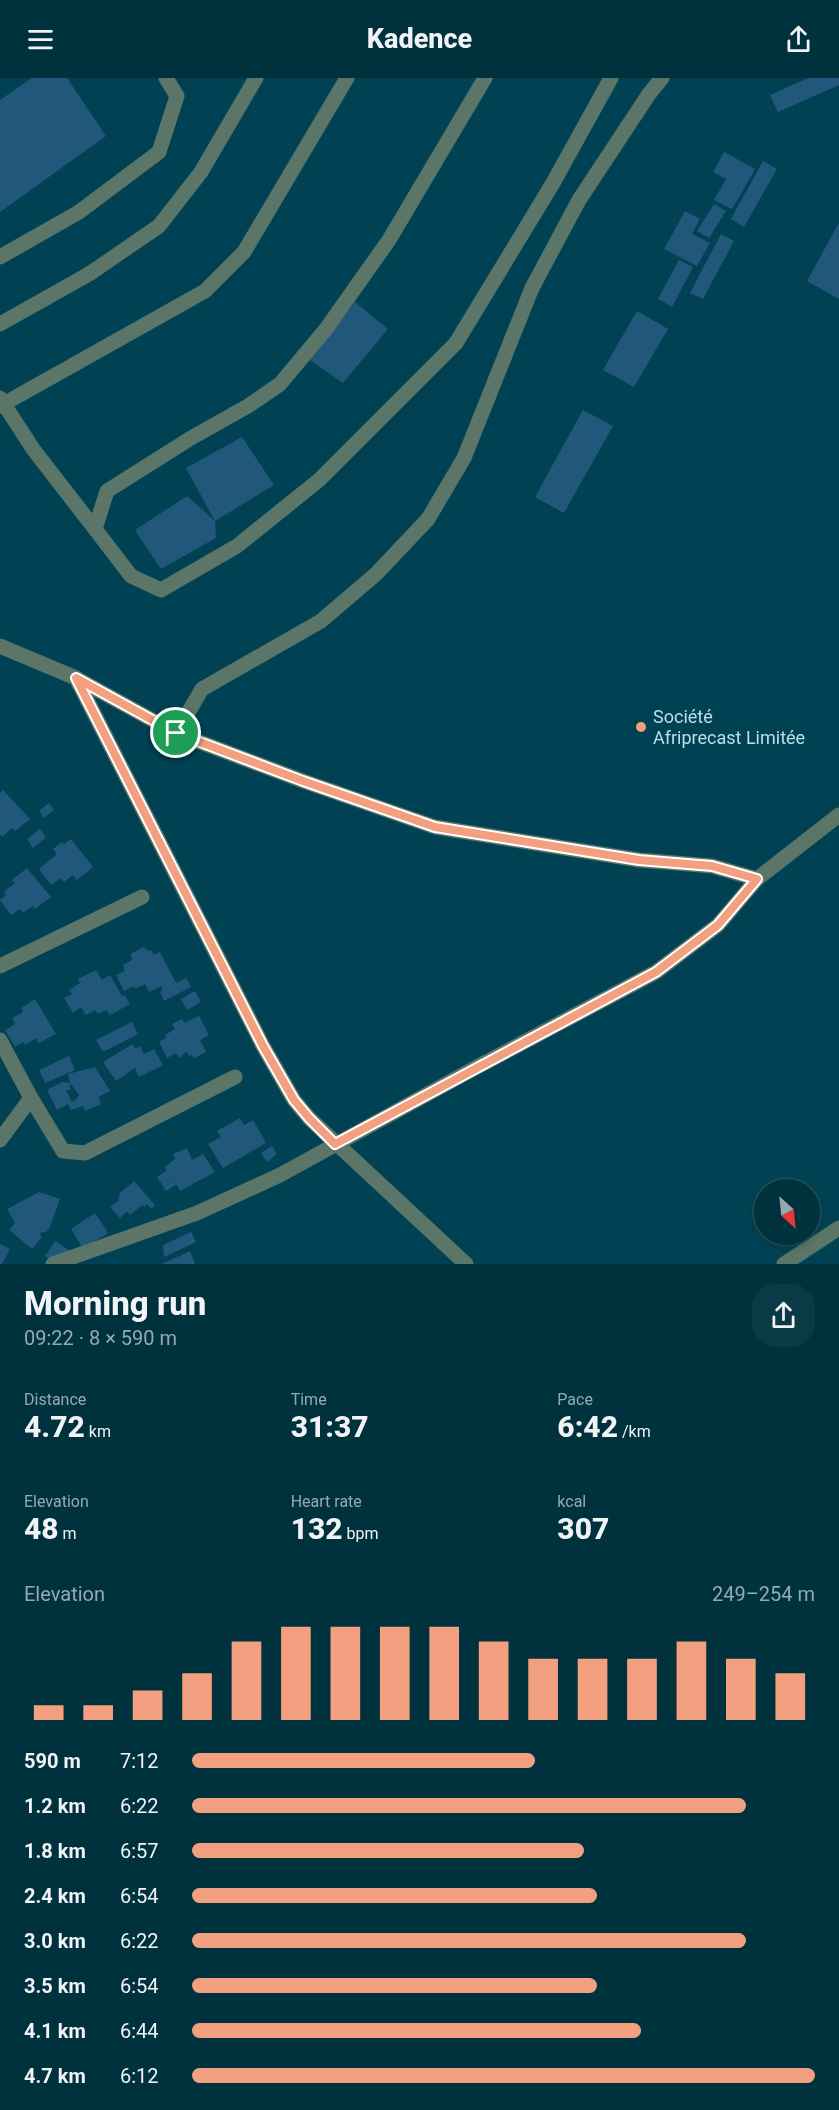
<!DOCTYPE html>
<meta charset="utf-8">
<style>
:root{--surface:#00323e;--page:#0a3a45;--text:#f1f3f6;--muted:#95aab0;--line:#224d58;--accent:#f2a080}
body{margin:0;font-family:Roboto,sans-serif;background:var(--page);color:var(--text);height:100vh;display:flex;flex-direction:column;font-size:22px;white-space:nowrap}
*{box-sizing:border-box;margin:0}
p{font-size:20px;color:var(--muted)}
.icon{flex:none;width:33px;height:33px;fill:none;stroke:currentColor;stroke-width:2;stroke-linecap:round;stroke-linejoin:round}
.map{position:relative;height:1186px;overflow:hidden}
.side{display:flex;flex-direction:column;background:var(--surface);flex:1}
.side>*{flex:none}
.needle{width:39px;rotate:153deg}
.fabs{position:absolute;left:754px;top:1101px;display:grid;gap:12px}
.fabs a{display:grid;place-items:center;width:66px;height:66px;border-radius:50%;background:var(--surface);box-shadow:0 3px 9px #0003,0 0 0 2px var(--line);font-size:30px}
.pin{position:absolute;display:grid;place-items:center;width:51px;height:51px;color:#fff;margin:-26px;border:3px solid #fff;border-radius:50%;box-shadow:0 2px 6px #0007}
.round{display:grid;place-items:center;flex:none;width:63px;height:63px;border-radius:24px;background:var(--page)}
.overview{display:flex;align-items:center;justify-content:space-between;height:102px;padding:0 24px}
h1{font-size:33px;font-weight:800;line-height:45px}
.metrics{display:grid;grid-template-columns:repeat(3,1fr);gap:9px;height:102px;padding:6px 24px}
.metrics div{display:grid;align-content:center}
.metrics b{font-size:30px;font-weight:800}
.metrics small{font-size:16px;font-weight:400}
.metrics p{font-size:16px}
.chart{height:168px;padding:12px 24px}
.chart p{display:flex;justify-content:space-between}
.chart svg{width:100%;height:108px;margin-top:6px;stroke:var(--accent);stroke-width:6}
ul{padding:0 24px;list-style:none;font-size:20px}
li{display:grid;grid-template-columns:96px 72px 1fr;align-items:center;height:45px}
li i{height:15px;border-radius:8px;background:var(--accent)}
header{display:flex;justify-content:space-between;align-items:center;height:78px;padding:0 24px;background:var(--surface);font-size:27px;font-weight:800}
.map>svg:first-child{display:block}
</style>
<header><svg class="icon" aria-label="menu" viewBox="0 0 24 24"><path d="M4 6h16M4 12h16M4 18h16"/></svg>Kadence<svg class="icon" aria-label="share" viewBox="0 0 24 24"><path d="M12 15V3M7 8l5-5 5 5M5 13v7h14v-7"/></svg></header>
<div class="map">
<svg width="839" height="1186" viewBox="0 0 839 1186">
<rect width="100%" height="100%" fill="#004253"/>
<g fill="#22577c">
<polygon points="32,0 67,0 106,58 0,134 0,22"/>
<polygon points="808,0 839,0 839,7 778,34 770,17"/>
<polygon points="724,74 755,91 732,131 714,122 726,101 713,94"/>
<polygon points="763,83 777,91 744,149 731,141"/>
<polygon points="714,126 726,133 709,160 697,153"/>
<polygon points="685,133 700,141 692,156 710,165 697,188 664,171"/>
<polygon points="839,145 839,221 807,203"/>
<polygon points="721,156 734,163 703,221 690,215"/>
<polygon points="679,182 693,189 672,229 658,221"/>
<polygon points="355,224 388,251 343,305 310,282"/>
<polygon points="637,233 668,251 634,309 603,292"/>
<polygon points="583,332 613,348 564,435 535,419"/>
<polygon points="242,359 274,407 215,443 186,390"/>
<polygon points="187,418 215,443 216,460 161,491 135,452"/>
<polygon points="3,712 30,741 15,753 12,750 2,759 0,756 0,715"/>
<polygon points="49,725 54,732 44,740 39,733"/>
<polygon points="40,751 46,759 33,770 27,761"/>
<polygon points="71,761 93,789 77,802 73,797 64,804 61,800 51,807 39,791 57,776 53,771 62,764 64,766"/>
<polygon points="27,790 51,819 35,831 32,828 23,835 20,831 11,837 0,822 6,817 4,814 15,805 12,802"/>
<polygon points="143,869 149,873 151,872 154,877 160,874 176,905 186,900 191,909 164,923 160,914 163,912 161,908 149,914 145,906 135,911 134,908 124,913 116,897 125,893 123,887 132,882 131,876"/>
<polygon points="96,892 102,902 110,897 122,918 125,917 130,926 110,937 106,932 98,936 95,932 86,937 81,929 73,935 64,920 72,916 69,912 80,905 78,901"/>
<polygon points="195,913 201,924 187,932 181,921"/>
<polygon points="35,921 56,956 39,965 36,960 25,967 23,964 15,969 5,952 15,946 12,940 23,934 21,930"/>
<polygon points="199,938 209,957 200,962 206,974 194,980 192,977 189,978 186,974 179,980 176,975 167,980 159,964 167,959 165,957 175,951 172,946 182,941 184,945"/>
<polygon points="132,944 138,956 103,974 96,962"/>
<polygon points="133,966 135,971 140,968 144,976 154,971 163,987 139,999 135,990 116,1003 103,984"/>
<polygon points="69,978 75,992 45,1005 39,992"/>
<polygon points="95,989 110,1013 98,1019 101,1026 85,1033 83,1028 71,1032 68,1026 57,1032 47,1012 62,1004 70,1005 70,1012 66,1012 72,1024 77,1021 79,1017 70,1005 68,996"/>
<polygon points="240,1040 244,1047 253,1042 266,1065 223,1090 208,1066 221,1059 217,1053"/>
<polygon points="272,1068 277,1076 267,1084 261,1075"/>
<polygon points="187,1070 192,1082 203,1076 215,1094 180,1113 170,1096 176,1107 166,1113 157,1099 167,1092 165,1089 175,1081 173,1076"/>
<polygon points="134,1103 155,1127 151,1131 147,1126 144,1129 142,1127 130,1137 127,1133 120,1140 110,1129 118,1123 120,1115"/>
<polygon points="39,1114 60,1121 49,1151 46,1154 39,1155 42,1159 32,1171 9,1152 15,1145 7,1131"/>
<polygon points="95,1135 108,1155 83,1171 71,1151"/>
<polygon points="191,1154 196,1164 164,1179 163,1167"/>
<polygon points="55,1163 72,1174 54,1184 45,1178"/>
<polygon points="0,1166 10,1171 2,1186 0,1186"/>
<polygon points="190,1173 195,1186 162,1186"/>
</g>
<g fill="none" stroke-linecap="round" stroke-linejoin="round">
<g stroke="#5b7568" stroke-width="15">
<polyline points="0,179 79,134 159,74 177,18 166,0"/>
<polyline points="0,246 89,196 159,148 201,94 256,0"/>
<polyline points="0,320 33,371 95,451 107,413 191,360 248,328 280,306 326,251 389,162 485,0"/>
<polyline points="0,328 205,213 244,174 347,0"/>
<polyline points="95,451 131,498 161,512 237,468 319,402 456,265 553,105 611,0"/>
<polyline points="0,568 76,600 176,655 303,703 435,749 639,782 712,788 757,801"/>
<polyline points="76,600 263,968 294,1022 309,1040 466,1186"/>
<polyline points="176,655 202,611 321,543 376,496 428,441 464,380 532,210 579,122 649,16 662,0"/>
<polyline points="0,888 142,819"/>
<polyline points="0,962 31,1020 63,1073 85,1075 235,999"/>
<polyline points="0,1062 31,1020"/>
<polyline points="53,1186 197,1135 280,1097 475,990 656,894 718,847 757,801 839,737"/>
<polyline points="784,1186 839,1150"/>
</g>
</g>
<g fill="none" stroke-linecap="round" stroke-linejoin="round">
<defs>
<polygon id="route" points="76,600 176,655 303,703 435,749 639,782 712,788 757,801 718,847 656,894 335,1066 309,1040 294,1022 263,968"/>
</defs>
<use href="#route" stroke="#fff" stroke-width="12"/>
<use href="#route" stroke="#f2a080" stroke-width="8"/>
</g>
<circle fill="#f2a080" stroke="#004253" stroke-width="2" cx="641" cy="649" r="6"/>
<g text-anchor="middle" stroke-width="4.5" stroke-linejoin="round" paint-order="stroke">
<g font-size="18" fill="#bbdeeb" stroke="#004253" text-anchor="start">
<text x="653" y="645">Société<tspan x="653" dy="21">Afriprecast Limitée</tspan></text>
</g>
</g>
</svg>
<div class="fabs">
<a><svg class="needle" viewBox="-14 -14 28 28"><path d="M0-13l5 13h-10z" fill="#e53935"/><path d="M0 13l5-13h-10z" fill="#95aab0"/></svg></a>
</div>
<div class="pin" style="left:176px;top:655px;background:#1e9e55"><svg class="icon" aria-label="arrive" viewBox="0 0 24 24"><path d="M6 21V4h12l-3 4 3 4H6"/></svg></div>
</div>
<section class="side">
<div class="overview"><div><h1>Morning run</h1><p>09:22 · 8 × 590 m</p></div><a class="round"><svg class="icon" aria-label="share" viewBox="0 0 24 24"><path d="M12 15V3M7 8l5-5 5 5M5 13v7h14v-7"/></svg></a></div>
<div class="metrics">
<div><p>Distance</p><b>4.72<small> km</small></b></div>
<div><p>Time</p><b>31:37</b></div>
<div><p>Pace</p><b>6:42<small> /km</small></b></div>
</div>
<div class="metrics">
<div><p>Elevation</p><b>48<small> m</small></b></div>
<div><p>Heart rate</p><b>132<small> bpm</small></b></div>
<div><p>kcal</p><b>307</b></div>
</div>
<div class="chart"><p><span>Elevation</span>249–254 m</p>
<svg viewBox="0 0 160 44" preserveAspectRatio="none"><path d="M5 44V38M15 44V38M25 44V32M35 44V25M45 44V12M55 44V6M65 44V6M75 44V6M85 44V6M95 44V12M105 44V19M115 44V19M125 44V19M135 44V12M145 44V19M155 44V25"/></svg>
</div>
<ul>
<li><b>590 m</b>7:12<i style="width:55%"></i></li>
<li><b>1.2 km</b>6:22<i style="width:89%"></i></li>
<li><b>1.8 km</b>6:57<i style="width:63%"></i></li>
<li><b>2.4 km</b>6:54<i style="width:65%"></i></li>
<li><b>3.0 km</b>6:22<i style="width:89%"></i></li>
<li><b>3.5 km</b>6:54<i style="width:65%"></i></li>
<li><b>4.1 km</b>6:44<i style="width:72%"></i></li>
<li><b>4.7 km</b>6:12<i style="width:100%"></i></li>
</ul>
</section>
